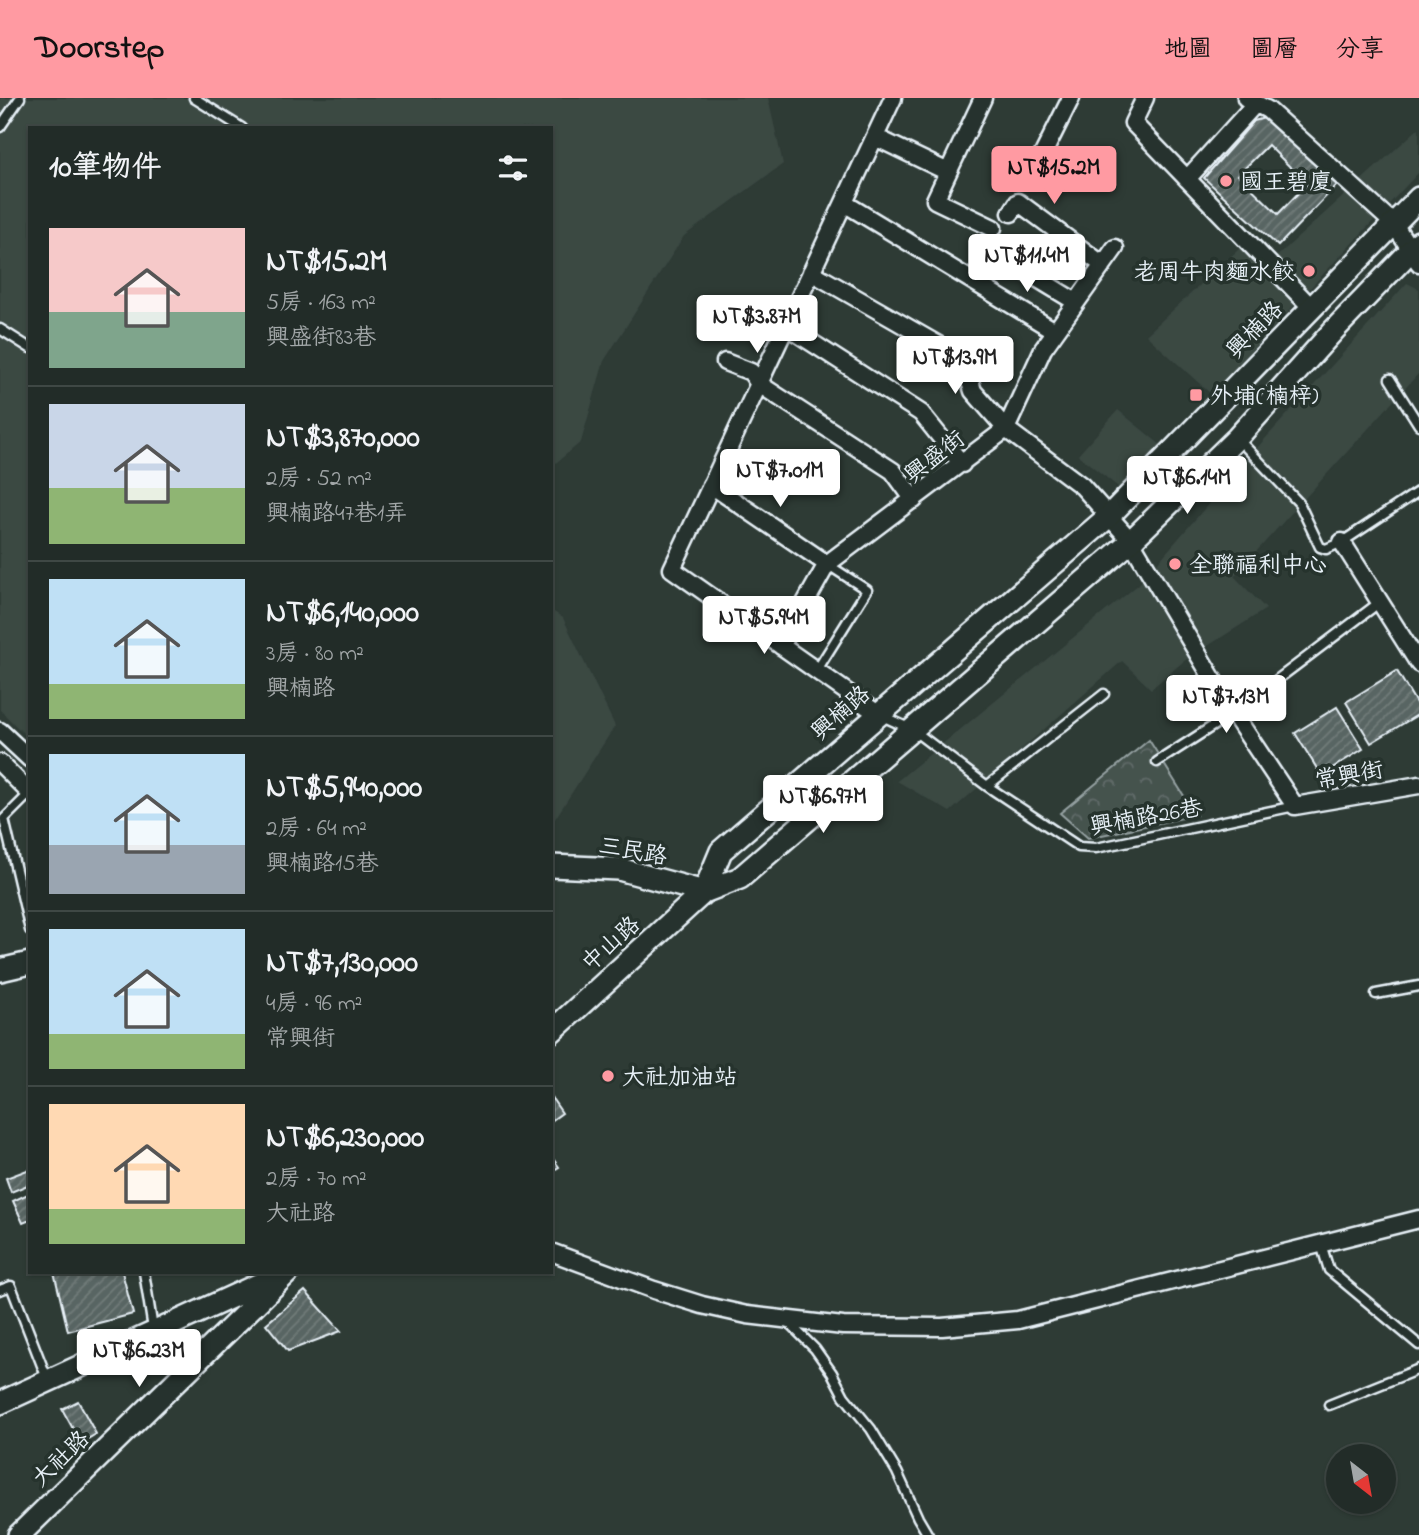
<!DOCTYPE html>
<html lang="zh-TW">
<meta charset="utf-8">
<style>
:root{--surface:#222c28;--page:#2a3430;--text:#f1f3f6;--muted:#a2a7a8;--line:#3f4845;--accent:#ff9aa2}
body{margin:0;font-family:"Indie Flower","LXGW WenKai TC",sans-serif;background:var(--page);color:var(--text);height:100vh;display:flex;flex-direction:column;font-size:26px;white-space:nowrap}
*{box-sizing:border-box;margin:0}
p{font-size:23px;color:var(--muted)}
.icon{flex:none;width:38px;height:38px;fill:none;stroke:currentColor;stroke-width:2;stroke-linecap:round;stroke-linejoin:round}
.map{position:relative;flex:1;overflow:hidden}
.sheet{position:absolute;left:28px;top:28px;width:525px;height:1148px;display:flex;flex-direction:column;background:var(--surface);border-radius:0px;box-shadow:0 2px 5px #0004,0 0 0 2px var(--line)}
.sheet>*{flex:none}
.needle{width:46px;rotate:149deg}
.controls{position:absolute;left:1326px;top:1346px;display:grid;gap:14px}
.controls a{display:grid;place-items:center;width:70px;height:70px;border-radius:50%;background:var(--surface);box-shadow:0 2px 5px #0004,0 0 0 2px var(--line);font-size:35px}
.price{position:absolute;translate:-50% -60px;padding:0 16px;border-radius:7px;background:#fff;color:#222;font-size:23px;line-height:46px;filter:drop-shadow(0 2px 4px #0008)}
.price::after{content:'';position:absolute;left:50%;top:42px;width:21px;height:16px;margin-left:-10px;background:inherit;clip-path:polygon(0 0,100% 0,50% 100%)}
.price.selected{background:var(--accent);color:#111}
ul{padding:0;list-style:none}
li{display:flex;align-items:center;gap:21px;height:175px;padding:0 21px}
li+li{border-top:2px solid var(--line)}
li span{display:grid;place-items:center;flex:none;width:196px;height:140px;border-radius:0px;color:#555}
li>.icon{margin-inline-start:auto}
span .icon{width:84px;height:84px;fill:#fffc;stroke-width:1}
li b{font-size:30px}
h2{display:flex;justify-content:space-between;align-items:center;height:84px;padding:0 21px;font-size:30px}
header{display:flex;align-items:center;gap:42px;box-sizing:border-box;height:98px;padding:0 35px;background:var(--accent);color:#111}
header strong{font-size:33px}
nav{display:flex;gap:38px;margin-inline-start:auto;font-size:24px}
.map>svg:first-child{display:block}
.built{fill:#3b4843}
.forest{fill:url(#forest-crowns);stroke:#96a2a3;stroke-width:2}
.building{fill:url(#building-hatch);stroke:#e8f1f8;stroke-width:2;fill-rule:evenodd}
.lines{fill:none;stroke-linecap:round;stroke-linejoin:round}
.lane-casing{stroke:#e8f1f8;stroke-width:13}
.street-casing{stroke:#e8f1f8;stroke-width:21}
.secondary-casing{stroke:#e8f1f8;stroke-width:26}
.lane{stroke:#26332d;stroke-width:8}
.street{stroke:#26332d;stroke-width:16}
.secondary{stroke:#26332d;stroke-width:21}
.poi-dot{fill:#ff9aa2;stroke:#26332d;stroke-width:2.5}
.labels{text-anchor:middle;stroke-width:7;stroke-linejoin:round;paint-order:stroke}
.poi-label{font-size:23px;fill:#e8f1f8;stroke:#26332d;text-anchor:start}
.street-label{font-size:23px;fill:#e8f1f8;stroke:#26332d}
</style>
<header>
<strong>Doorstep</strong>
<nav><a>地圖</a><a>圖層</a><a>分享</a></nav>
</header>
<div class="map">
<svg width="1419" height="1437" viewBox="0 0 1419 1437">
<defs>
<pattern id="forest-crowns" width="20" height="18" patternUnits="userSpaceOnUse" patternTransform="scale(1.75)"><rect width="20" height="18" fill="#45524e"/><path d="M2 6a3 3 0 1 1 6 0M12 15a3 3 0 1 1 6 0" fill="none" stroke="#606b68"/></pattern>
<pattern id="building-hatch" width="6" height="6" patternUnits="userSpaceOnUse" patternTransform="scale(1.75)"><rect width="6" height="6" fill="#596563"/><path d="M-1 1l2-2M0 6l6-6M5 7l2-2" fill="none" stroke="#717c7a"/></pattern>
</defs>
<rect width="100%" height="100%" fill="#2e3b35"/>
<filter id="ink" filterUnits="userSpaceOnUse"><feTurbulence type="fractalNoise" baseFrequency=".0143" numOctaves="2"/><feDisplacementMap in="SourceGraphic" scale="14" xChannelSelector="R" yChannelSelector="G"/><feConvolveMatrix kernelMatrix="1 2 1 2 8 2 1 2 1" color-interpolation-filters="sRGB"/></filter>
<g filter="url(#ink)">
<!-- built -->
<path class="built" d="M0,0H768L783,66L684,138L604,263L581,344L551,369V30H30V642L0,612Z
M1419,30V74L1211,296L1146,237L1251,140L1274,161Z
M1407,185L1419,191V275L1234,478L1266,511L1184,563L1151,591L1122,563L950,714L897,683L1139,486L1264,342Z
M1118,312L1162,348L1122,392L1078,357Z
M551,512L563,520L615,628L551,727Z"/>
<!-- forest -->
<path class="forest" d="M1149,642L1196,717L1088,740L1060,715Z"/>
<!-- building -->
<path class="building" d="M1268,19L1337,87L1278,148L1204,80L1254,23ZM1268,47L1307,86L1278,116L1238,77Z
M1397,573L1419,610V616L1371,645L1346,604Z
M1337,609L1363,651L1321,677L1295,635Z
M551,999L562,1015L551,1023Z
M551,1058L559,1069L551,1074Z
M30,1071V1086L11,1094L6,1080Z
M30,1095V1122L23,1125L13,1103Z
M54,1174H122L133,1216L68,1233Z
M305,1193L341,1233L288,1253L266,1226Z
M78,1303L96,1336L81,1345L62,1311Z"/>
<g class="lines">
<defs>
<path id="lane" d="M194,0L242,30
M0,29L20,0
M0,231L30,250
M1390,281L1419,327
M1238,341L1299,405L1320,449L1326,451L1342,444L1419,393
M817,572L867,492L827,466
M880,617L913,632L987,688L1079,749L1096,750L1295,708
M1157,664L1233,615L1380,504
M987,688L1104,596
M30,695L4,721L30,832
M1376,896L1419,888
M1321,1146L1329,1172L1419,1247
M144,1174L153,1231
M0,1192L11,1188L48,1283
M787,1223L815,1251L832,1275L844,1298L871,1331L897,1374L918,1420L928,1437
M1329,1307L1419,1271"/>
<path id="street" d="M983,0L935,102L993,130
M1145,0L1133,25L1311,209
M1246,0L1268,12L1394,126L1419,165
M875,39L948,74
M1038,66L1071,0
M1187,81L1256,5
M844,105L1055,233
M1011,115L1018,104L1103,167
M997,156L1076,204
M811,174L963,261L973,293L1006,331L1082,388L1131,443L1233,615L1295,708L1419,687
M786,228L921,315L962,366
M725,264L751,274L759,286L893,373L914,402
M711,387L827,466
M1342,444L1419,566
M781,548L827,466L1006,331L1043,251L1115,150
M878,616L672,471L893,0
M0,633L30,661
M0,665L30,695
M551,1154L654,1192L702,1207L747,1217L843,1228L942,1229L1018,1222L1419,1121"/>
<path id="secondary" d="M551,768L619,771L704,794
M704,794L721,753L1108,419L1419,100
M0,872L30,865
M551,934L704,794L740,780L1131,443L1237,340L1334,232L1419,144
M0,1305L275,1179
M19,1437L288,1174"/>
</defs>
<!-- lane casing -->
<use href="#lane" class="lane-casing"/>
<!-- street casing -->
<use href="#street" class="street-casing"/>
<!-- secondary casing -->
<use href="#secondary" class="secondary-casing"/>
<!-- lane -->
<use href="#lane" class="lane"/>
<!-- street -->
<use href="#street" class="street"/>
<!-- secondary -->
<use href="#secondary" class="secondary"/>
</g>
</g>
<!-- markers -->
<g class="poi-dot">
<circle cx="1226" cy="83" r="7"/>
<circle cx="1309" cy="173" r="7"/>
<rect x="1189" y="290" width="14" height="14" rx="3.5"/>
<circle cx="1175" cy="466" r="7"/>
<circle cx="608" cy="978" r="7"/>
</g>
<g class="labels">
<!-- poi labels -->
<g class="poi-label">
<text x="1240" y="91">國王碧廈</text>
<text x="1295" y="181" text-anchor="end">老周牛肉麵水餃</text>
<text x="1210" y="305">外埔(楠梓)</text>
<text x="1189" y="474">全聯福利中心</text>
<text x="622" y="986">大社加油站</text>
</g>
<!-- street labels -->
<g class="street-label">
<text transform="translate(1254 231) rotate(-46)" y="8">興楠路</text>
<text transform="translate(934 358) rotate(-38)" y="8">興盛街</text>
<text transform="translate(840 614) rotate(-41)" y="8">興楠路</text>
<text transform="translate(1349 676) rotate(-10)" y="8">常興街</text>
<text transform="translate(1146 718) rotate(-10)" y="8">興楠路26巷</text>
<text transform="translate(633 752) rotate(10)" y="8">三民路</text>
<text transform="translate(610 845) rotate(-42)" y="8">中山路</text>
<text transform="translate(60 1360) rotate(-44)" y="8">大社路</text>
</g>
</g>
</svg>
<div class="controls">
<a><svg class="needle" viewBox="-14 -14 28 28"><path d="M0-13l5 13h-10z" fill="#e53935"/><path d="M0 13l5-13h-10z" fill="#a2a7a8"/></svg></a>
</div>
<b class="price selected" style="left:1054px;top:108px">NT$15.2M</b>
<b class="price" style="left:1027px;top:196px">NT$11.4M</b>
<b class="price" style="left:757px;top:257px">NT$3.87M</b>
<b class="price" style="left:955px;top:298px">NT$13.9M</b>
<b class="price" style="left:780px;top:411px">NT$7.01M</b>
<b class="price" style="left:1187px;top:418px">NT$6.14M</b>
<b class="price" style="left:764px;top:558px">NT$5.94M</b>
<b class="price" style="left:1226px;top:637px">NT$7.13M</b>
<b class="price" style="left:823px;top:737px">NT$6.97M</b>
<b class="price" style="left:139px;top:1291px">NT$6.23M</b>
<section class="sheet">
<h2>10筆物件<svg class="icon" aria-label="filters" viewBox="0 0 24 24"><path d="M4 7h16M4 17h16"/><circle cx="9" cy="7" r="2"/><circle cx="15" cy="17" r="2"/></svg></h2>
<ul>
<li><span style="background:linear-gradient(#f6c9c9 60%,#7fa58c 0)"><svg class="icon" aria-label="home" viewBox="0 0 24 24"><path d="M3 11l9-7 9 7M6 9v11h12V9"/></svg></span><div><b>NT$15.2M</b><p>5房 · 163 m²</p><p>興盛街83巷</p></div></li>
<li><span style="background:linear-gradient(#c9d6e8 60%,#8fb573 0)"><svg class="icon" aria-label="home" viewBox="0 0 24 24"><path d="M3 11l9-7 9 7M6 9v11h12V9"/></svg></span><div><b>NT$3,870,000</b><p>2房 · 52 m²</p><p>興楠路47巷1弄</p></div></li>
<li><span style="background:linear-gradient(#bfe0f5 75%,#8fb573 0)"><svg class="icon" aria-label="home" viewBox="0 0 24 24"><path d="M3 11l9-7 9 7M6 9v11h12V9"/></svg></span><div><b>NT$6,140,000</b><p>3房 · 80 m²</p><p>興楠路</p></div></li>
<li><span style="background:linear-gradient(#bfe0f5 65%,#9aa5b1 0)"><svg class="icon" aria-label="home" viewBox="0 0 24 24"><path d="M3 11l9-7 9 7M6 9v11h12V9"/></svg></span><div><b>NT$5,940,000</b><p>2房 · 64 m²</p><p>興楠路15巷</p></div></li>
<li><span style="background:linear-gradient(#bfe0f5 75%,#8fb573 0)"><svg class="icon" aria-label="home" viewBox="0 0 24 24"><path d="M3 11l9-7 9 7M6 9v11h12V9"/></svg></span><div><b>NT$7,130,000</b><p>4房 · 96 m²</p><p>常興街</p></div></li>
<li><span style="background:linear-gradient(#ffd9b3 75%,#8fb573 0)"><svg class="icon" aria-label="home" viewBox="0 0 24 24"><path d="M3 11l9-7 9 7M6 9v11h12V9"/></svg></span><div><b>NT$6,230,000</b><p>2房 · 70 m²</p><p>大社路</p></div></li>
</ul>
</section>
</div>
